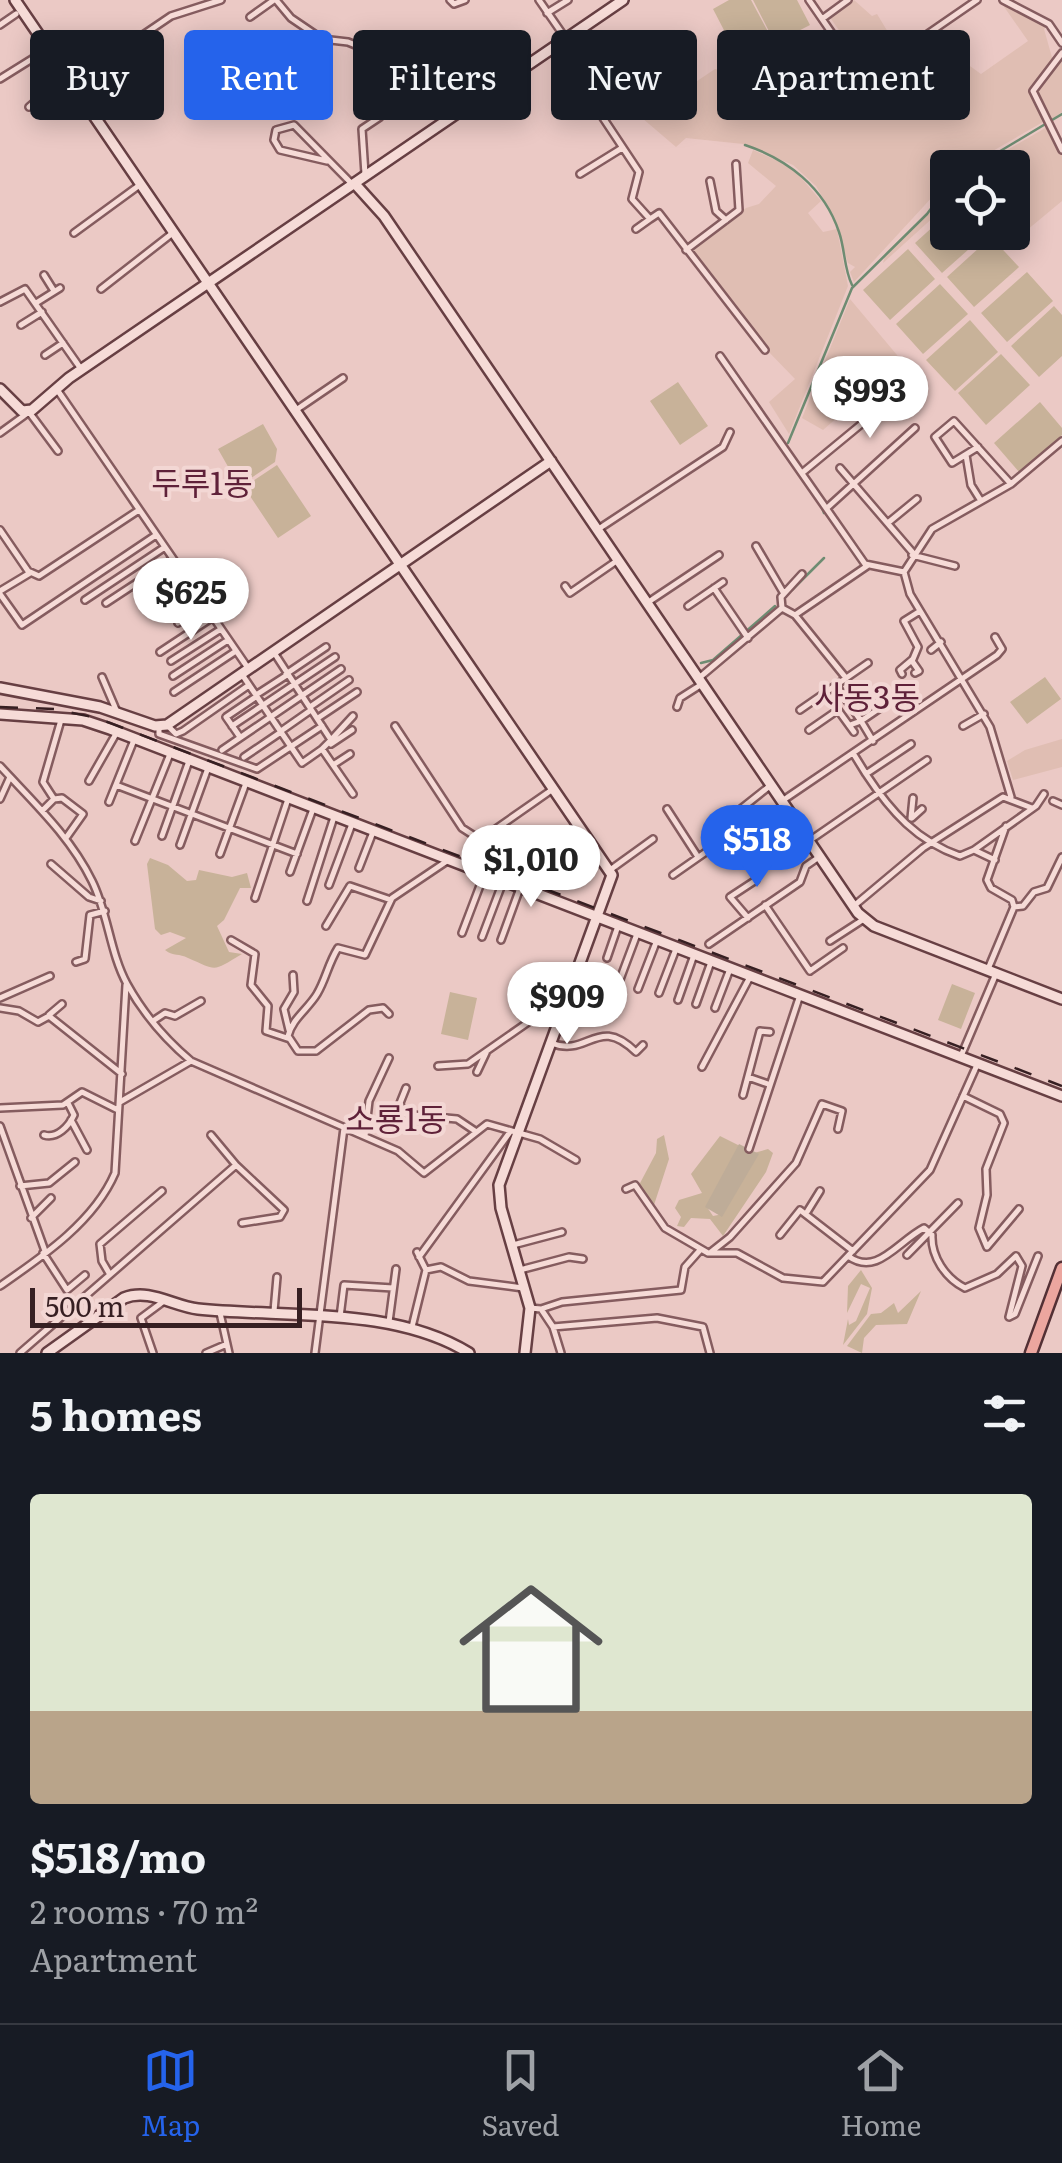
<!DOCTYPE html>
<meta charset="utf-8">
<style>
:root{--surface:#171b24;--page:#242831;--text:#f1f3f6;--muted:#9ea1a6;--line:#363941;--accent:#2563eb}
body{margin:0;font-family:Literata,"Noto Sans KR",serif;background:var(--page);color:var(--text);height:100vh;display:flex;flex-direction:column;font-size:38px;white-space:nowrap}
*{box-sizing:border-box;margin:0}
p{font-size:32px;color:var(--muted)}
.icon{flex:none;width:55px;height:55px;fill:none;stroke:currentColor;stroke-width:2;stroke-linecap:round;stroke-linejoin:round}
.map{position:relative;height:1353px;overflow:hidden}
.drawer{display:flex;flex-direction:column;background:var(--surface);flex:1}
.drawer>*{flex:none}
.top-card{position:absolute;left:30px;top:30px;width:1002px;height:90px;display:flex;gap:20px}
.buttons{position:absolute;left:930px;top:150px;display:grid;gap:20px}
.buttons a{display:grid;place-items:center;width:100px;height:100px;border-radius:10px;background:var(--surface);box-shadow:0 5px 25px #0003;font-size:50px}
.scale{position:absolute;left:30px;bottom:25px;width:272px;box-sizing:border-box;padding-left:10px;border:5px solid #361f22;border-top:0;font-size:28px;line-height:35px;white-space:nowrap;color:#361f22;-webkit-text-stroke:8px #f3d7d4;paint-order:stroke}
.price{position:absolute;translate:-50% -85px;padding:0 22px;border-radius:35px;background:#fff;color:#222;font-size:32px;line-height:65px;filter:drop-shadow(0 2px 5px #0008)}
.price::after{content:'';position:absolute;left:50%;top:60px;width:30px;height:22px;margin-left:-15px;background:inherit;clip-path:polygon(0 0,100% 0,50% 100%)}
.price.selected{background:var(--accent);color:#fff}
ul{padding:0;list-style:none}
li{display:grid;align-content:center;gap:20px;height:530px;padding:0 30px}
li+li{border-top:2px solid var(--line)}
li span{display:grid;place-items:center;height:310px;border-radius:10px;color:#555}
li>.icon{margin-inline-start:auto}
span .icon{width:180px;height:180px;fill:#fffc;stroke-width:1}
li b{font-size:42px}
h2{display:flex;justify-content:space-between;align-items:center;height:120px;padding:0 30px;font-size:42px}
.chip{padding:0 35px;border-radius:10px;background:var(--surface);box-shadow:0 5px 25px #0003;font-size:35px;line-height:90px}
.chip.selected{background:var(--accent);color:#fff}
.dock{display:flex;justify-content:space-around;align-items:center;height:140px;border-top:2px solid var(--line);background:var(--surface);font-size:28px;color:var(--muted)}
.dock a{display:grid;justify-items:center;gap:5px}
.dock .selected{color:var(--accent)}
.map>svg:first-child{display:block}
.farmland{fill:#e0beb3}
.green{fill:#c8b299}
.cemetery{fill:#beac98}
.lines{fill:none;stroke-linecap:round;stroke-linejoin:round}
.stream{stroke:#6e8c72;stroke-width:2.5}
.street-casing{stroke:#855c5f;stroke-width:10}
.secondary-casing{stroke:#673f43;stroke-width:14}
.primary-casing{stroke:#533035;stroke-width:15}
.street{stroke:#f6dbd7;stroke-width:5}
.secondary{stroke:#f6dbd7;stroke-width:9}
.primary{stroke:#eca69f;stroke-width:10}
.rail{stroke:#361f22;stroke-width:2.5;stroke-dasharray:18 18;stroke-linecap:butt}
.labels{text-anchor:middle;stroke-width:8;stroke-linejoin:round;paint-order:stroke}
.quarter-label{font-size:32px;fill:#5f2139;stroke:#f3d7d4}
</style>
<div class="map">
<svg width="1062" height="1353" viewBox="0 0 1062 1353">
<rect width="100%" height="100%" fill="#ebc9c5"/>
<!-- farmland -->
<path class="farmland" d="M854,0L872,16L877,14L900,52L879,65L862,68L852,60L843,47L848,43L829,16Z
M1000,1L1048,26L1044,29L1053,61L1030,91L1043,122L965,167L948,168L947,181L854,282L850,272L855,267L848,263L834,217L816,186L793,165L743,144L686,138L676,147L642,118L715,69L729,72L777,53L780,46L801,35L812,37L838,84L854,79V88L882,81L879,68L942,28L963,61L981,74L1028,41Z
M1062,60V112L1049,122L1036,90Z
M1047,127L1062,155V201L1009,245L998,233L1012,232V168H976Z
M753,150L792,167L821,201L808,213L823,232L837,229L848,286L789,434L769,402L795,379L765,348L692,252L746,208L759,204L776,186L748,163Z
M947,188V205L883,263L886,252L930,212Z
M850,299L902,361L823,430L802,418Z
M1062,739V767L1013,780L1007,761L1025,750Z"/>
<!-- green -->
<path class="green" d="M729,0H751L774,43L740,61L713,9Z
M753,0H797L810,25L775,43Z
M947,214L948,232L987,233L942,273L915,243Z
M991,237L1019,267L974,307L947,277Z
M908,249L935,279L890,320L863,290Z
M1027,272L1053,301L1007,342L981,313Z
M940,284L968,314L923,354L896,324Z
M1054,306L1062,315V356L1039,377L1011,346Z
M970,320L998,352L955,391L926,360Z
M1001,354L1030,385L986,425L958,393Z
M678,382L708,426L680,445L650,401Z
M1040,402L1062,428V435L1020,473L994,443Z
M263,424L277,449L275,462L239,486L218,449Z
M277,465L311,516L278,538L244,487Z
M1045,677L1061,699L1027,724L1010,702Z
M150,858L168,865L187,881L196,880L199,870L232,877L247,873L251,888H240L224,920L217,926L229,952L242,954C212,972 218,971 188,958C179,953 174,957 165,950L186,938L170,932L161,935L155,929L147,864Z
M952,984L975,993L961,1029L938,1020Z
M450,992L477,998L468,1040L441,1034Z
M664,1135L669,1159L654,1205L639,1185L656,1153L657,1139Z
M720,1136L742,1147L707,1207L713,1216L723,1214L754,1153L768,1149L773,1153L766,1172L723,1236L710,1219L691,1218L684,1227L677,1226L681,1217L675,1208L679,1200L702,1193L691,1174Z
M861,1270L872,1288L867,1314L843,1345L848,1319L849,1325L856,1321L870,1288L861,1284L847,1313L848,1286Z
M921,1291L907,1324L876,1325L864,1338L862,1353L847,1346L871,1314L881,1313L894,1303L898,1313Z"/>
<!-- cemetery -->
<path class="cemetery" d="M739,1144L759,1154L722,1217L705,1207Z"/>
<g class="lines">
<!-- stream -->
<path class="stream" d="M745,145C787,159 824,187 839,232C845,249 844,269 852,285
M972,168L1062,114
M788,443L852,288L927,214L948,186
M783,451L808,486
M821,505L824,513
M792,590L824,558
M701,663L713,660L775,606"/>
<defs>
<path id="street" d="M276,0L291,18L322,39L348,42L402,64L430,63L459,50L487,91
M450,0L454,4L465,0
M539,0L566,39
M809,0L851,61L862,70L887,62L977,0
M1003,0L1049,24L1062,43
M547,13L568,0
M250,17L274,0
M822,19L848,0
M0,25L16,14
M556,47L639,172L632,199L650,219L659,213L765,350
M1062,53L1033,91L1062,150
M476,75L509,55
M0,79L48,49
M297,81L318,36
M72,83L171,16L221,0
M106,87L120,77L108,58
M29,107L66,75
M56,112L80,95
M327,161L280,150L274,140L276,130L294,125L351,183
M365,174L362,129L380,117
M580,174L622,148
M710,181L716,211L726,220
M636,229L650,219
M74,233L141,184
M686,250L739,210L736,164
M44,275L54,291
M101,289L174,232
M0,302L25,289L81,369
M36,303L60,288
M21,325L42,312
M45,355L63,343
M720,356L865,564L904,572
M58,391L248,668
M296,410L343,378
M0,433L29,412L58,451
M978,447L952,463L935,437L954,421L1011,484
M966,455L971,485L981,501
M840,468L913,553
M802,473L916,379
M827,508L915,428
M889,522L917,499
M0,530L28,571L39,576L139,510
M597,530L723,447L730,432
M756,546L783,592
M912,555L955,566
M802,574L781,597L782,608L795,615L867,566
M565,586L570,593L618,560
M714,588L748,638
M0,591L30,573
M0,594L22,625L156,535
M154,598L151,593L181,571
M85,600L165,547
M106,603L173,559
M647,603L719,555
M688,606L723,582
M176,607L196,593
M795,615L846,678
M178,623L204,605
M931,650L941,642
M273,651L331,740L322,749
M160,652L213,617
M171,661L221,629
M912,661L919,671L915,673
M241,673L302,763L322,749L353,794
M286,674L326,647
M902,674L900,670L913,659L918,647L904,621L920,611
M173,676L228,640
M102,677L117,712
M699,678L782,608
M836,685L861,721L850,725
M174,692L236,651
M256,695L287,675
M310,707L349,680
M677,707L680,698L702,684
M800,710L868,663
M318,718L357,692
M167,725L176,734L183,731L249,685
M159,726V734L257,769L322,726
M232,726L335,657
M395,726L462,828L476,837L487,835L553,789
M963,726L984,714
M809,730L838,710L854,732
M281,731L311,710
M240,737L226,717L257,696
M331,740L353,716
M873,741L861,721L883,706L875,694
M331,744L352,730
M911,744L866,774C891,812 917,841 960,856L974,850L995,860
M222,750L341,669
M853,753L866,774
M244,757L281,732
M333,765L350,754
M0,766C33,802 70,836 92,881C108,913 110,953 127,984C143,1013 166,1040 191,1061L398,1151L424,1173L487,1124L540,1139L576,1160
M89,781L117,732
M116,785L297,854
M1011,797L990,727L910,594L904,572L932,529L1011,484L1062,441
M0,799L10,777
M54,799L62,798L83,814L66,838
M782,801L997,655L1002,649L995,637
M1053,801L1062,805
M109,802L134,740
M667,809L698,857
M42,811L54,799L43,782L61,720
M911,818L913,798
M912,818L922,809
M1006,826L987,880L991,888L1012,900L1014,907
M162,836L189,761
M135,841L170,754
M809,841L927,760
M180,845L208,768
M974,850L1036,806L1044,794
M220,854L246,783
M51,864L89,897L101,901
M359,868L373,832
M610,870L653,839
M290,872L313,809
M673,875L726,838L732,816L771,785
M329,885L352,824
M255,898L288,799
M307,901L334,817
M765,905L810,971L843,948
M855,905L923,848L1003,797L1032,808
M748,918L730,897L756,880
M326,926L350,886L391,900
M462,933L484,875
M482,937L504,879
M231,940L255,954L251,985L268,1006L266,1031L290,1039
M501,940L520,888
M830,941L864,919
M709,944L800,882L806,866L819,857
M607,958L618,926
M76,962L85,959L90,915L105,911
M988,969L1014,907L1023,906L1034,892L1047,888L1062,857
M638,989L657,940
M659,993L676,949
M0,998L50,976
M678,1000L694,955
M696,1004L711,962
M610,1006L637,934
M0,1008L19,1011L38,1022L49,1016L122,1074
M715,1008L730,969
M389,1014L383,1008L369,1010L316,1051H298L288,1036C292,1019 308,1009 317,994C326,979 328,964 338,948L365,955L392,898L447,861
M49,1015L62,1004
M539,1016L547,984L573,977
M153,1021L165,1013L175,1016L201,1001
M289,1030L284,1009L294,992L293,975
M551,1043C589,1058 597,1014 636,1052L643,1045
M961,1056L995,976
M438,1066L468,1064L537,1016L556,1020
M702,1067L750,977
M477,1072L486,1053
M748,1077L768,1084
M406,1088L400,1103L402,1114L457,1119L475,1131
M743,1095L760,1031L770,1032
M963,1096L1000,1114L1004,1123L986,1169L987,1195L979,1228L987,1247L1019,1209
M120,1102L191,1061
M0,1108L63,1105L82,1092L118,1110
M71,1120L87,1150
M0,1126L45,1251
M44,1135C57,1139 69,1126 74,1115L68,1103
M211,1135L236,1165
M365,1136L369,1101L389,1058
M749,1149L800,995
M20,1186L49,1183L75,1162
M626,1189L635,1185L665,1228L708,1253H737L783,1278L823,1282L930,1170L977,1065
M807,1212L820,1191
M31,1218L51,1198
M780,1235L800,1210L853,1251
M513,1245L562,1232
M711,1252L730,1237L796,1163L822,1104L842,1111L838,1129
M43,1253L67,1290L85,1275
M907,1255L958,1203
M848,1256C877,1277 897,1242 924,1228L932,1235C931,1256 945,1278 965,1288L997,1274L1016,1256L1022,1266L1009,1317L1015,1314L1038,1256
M419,1257L510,1132
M426,1270L441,1267L469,1281L523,1288
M520,1270L569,1257L583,1259
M109,1273L102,1261L100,1244L162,1191
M0,1286C42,1257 94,1222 115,1173L126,985
M530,1308L541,1309L553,1327L561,1353
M541,1309L562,1302L681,1290L685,1267L701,1249
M274,1311L277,1277
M220,1313L229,1353
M340,1317L344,1285L393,1288
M389,1322L396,1269
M412,1327L426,1270L417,1252
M553,1327L657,1318L703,1327L710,1353
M20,1353L236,1165L284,1210L280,1217L242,1223
M153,1353L141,1318L164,1301
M206,1353L227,1344
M315,1353L344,1128"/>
<path id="secondary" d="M15,0L612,875L499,1185L501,1208L530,1308L525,1353
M356,185L384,216L858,913L874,926L1062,999
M0,389L22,411L32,410L69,378L623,0
M0,688L100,707L155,726L167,725L551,461
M0,714L83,720L110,729L1062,1096
M47,1353L124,1298C149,1288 173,1306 198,1309C285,1318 393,1306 469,1353"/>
<path id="primary" d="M1031,1353L1062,1268"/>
</defs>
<!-- street casing -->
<use href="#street" class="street-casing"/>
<!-- secondary casing -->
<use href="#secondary" class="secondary-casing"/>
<!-- primary casing -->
<use href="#primary" class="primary-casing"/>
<!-- street -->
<use href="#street" class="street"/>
<!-- secondary -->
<use href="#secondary" class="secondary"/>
<!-- primary -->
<use href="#primary" class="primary"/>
<!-- rail -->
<path class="rail" d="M0,707L54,709L97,718L1062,1086"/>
</g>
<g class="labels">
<!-- quarter labels -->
<g class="quarter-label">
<text x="202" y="495">두루1동</text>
<text x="867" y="709">사동3동</text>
<text x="396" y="1131">소룡1동</text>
</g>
</g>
</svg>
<div class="buttons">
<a><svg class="icon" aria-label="locate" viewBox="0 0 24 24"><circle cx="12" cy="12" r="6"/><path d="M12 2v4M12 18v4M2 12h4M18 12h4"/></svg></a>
</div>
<div class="scale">500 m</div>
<b class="price" style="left:870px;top:441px">$993</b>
<b class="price" style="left:191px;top:643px">$625</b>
<b class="price selected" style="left:757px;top:890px">$518</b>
<b class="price" style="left:531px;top:910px">$1,010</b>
<b class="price" style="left:567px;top:1047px">$909</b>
<div class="top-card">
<a class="chip">Buy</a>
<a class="chip selected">Rent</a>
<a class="chip">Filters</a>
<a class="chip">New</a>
<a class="chip">Apartment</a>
</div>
</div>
<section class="drawer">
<h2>5 homes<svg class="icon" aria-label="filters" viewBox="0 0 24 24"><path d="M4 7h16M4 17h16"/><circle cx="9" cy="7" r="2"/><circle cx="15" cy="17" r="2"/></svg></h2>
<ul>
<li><span style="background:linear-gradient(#dfe7d0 70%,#b9a48a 0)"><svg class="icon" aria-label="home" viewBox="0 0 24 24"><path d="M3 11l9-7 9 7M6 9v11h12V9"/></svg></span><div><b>$518/mo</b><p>2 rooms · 70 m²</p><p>Apartment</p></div></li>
</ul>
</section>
<nav class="dock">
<a class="selected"><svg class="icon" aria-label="map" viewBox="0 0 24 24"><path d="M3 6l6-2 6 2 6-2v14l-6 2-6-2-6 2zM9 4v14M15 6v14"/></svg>Map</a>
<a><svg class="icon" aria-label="saved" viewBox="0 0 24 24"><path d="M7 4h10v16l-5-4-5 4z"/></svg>Saved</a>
<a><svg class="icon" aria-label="home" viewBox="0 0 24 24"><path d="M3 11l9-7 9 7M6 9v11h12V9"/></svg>Home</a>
</nav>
